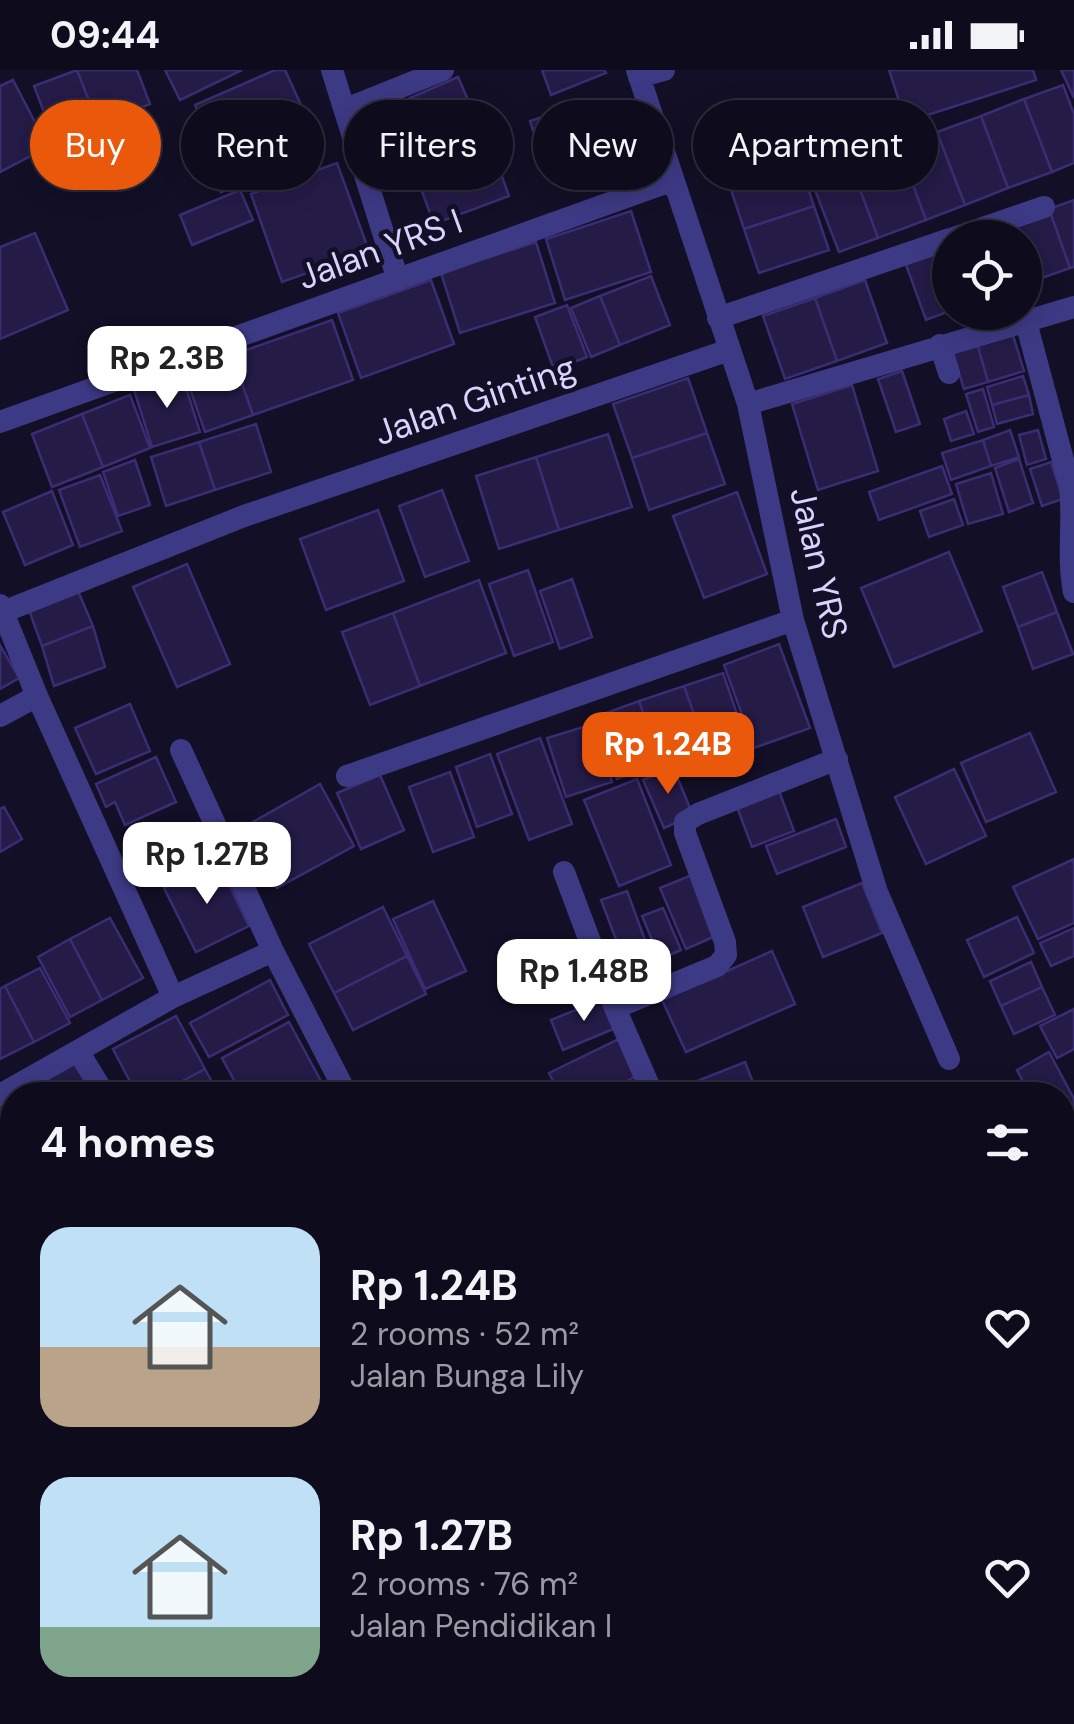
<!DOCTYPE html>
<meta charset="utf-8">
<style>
:root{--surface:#0e0b1c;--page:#171425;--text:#f1f3f6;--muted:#9b9ba3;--line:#2e2b3b;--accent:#ea580c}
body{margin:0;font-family:"DM Sans",sans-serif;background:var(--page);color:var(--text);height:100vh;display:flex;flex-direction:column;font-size:38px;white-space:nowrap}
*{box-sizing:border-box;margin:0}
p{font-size:32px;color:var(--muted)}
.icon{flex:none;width:55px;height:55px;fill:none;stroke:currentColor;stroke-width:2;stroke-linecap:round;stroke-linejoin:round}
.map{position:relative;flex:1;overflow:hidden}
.details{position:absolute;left:0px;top:1012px;width:1075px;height:642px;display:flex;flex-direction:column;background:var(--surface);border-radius:40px 40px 0 0;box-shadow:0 5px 25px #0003,0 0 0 2px var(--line)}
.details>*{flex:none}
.banner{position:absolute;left:30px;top:30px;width:1015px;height:90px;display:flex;gap:20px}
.tools{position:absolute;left:932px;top:150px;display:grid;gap:20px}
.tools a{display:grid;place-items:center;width:110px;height:110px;border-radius:50%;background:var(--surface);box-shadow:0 5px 25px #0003,0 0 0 2px var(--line);font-size:50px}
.price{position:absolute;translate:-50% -85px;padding:0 22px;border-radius:20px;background:#fff;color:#222;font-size:32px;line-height:65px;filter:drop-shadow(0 2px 5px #0008)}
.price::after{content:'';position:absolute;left:50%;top:60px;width:30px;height:22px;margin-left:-15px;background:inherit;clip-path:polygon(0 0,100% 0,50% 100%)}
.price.on{background:var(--accent);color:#fff}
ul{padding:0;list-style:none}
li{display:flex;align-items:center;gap:30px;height:250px;padding:0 40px}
li span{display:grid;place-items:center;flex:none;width:280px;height:200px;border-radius:30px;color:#555}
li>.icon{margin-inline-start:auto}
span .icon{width:120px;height:120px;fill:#fffc;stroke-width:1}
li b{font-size:42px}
h2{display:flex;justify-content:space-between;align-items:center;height:120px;padding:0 40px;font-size:42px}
.pill{padding:0 35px;border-radius:45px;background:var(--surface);box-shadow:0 5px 25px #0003,0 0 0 2px var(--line);font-size:35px;line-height:90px}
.pill.on{background:var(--accent);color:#fff}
.status{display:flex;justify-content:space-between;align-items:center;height:70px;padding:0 50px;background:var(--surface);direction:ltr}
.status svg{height:28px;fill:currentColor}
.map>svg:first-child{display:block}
.building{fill:#241b47;stroke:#3b2d73;stroke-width:2.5}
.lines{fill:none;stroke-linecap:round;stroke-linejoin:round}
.minor{stroke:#3d3a85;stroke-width:22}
.labels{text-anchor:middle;stroke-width:9;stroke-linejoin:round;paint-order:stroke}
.street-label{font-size:35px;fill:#d9d4ff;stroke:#130f26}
</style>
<div class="status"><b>09:44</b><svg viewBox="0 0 49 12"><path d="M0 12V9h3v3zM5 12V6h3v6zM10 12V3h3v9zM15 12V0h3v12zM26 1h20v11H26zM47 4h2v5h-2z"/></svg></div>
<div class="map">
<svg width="1074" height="1654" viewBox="0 0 1074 1654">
<rect width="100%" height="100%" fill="#130f26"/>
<!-- building -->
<path class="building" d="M77,0H137L150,34L98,54Z
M77,0L98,54L55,71L34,16Z
M165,0H242L180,30Z
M275,0H285L302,37L214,76L195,35Z
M542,0H604L606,3L551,25Z
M889,0H1033L1036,10L906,52Z
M1061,0H1074V28Z
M458,7L479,55L415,84L394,35Z
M13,10L48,77L0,102V16Z
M1063,15L1074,44V93L1052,102L1024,29Z
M1024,29L1052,102L1008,118L981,46Z
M586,33L602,83L546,101L530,51Z
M981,46L1008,118L965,135L937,62Z
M299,48L314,84L221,122L206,86Z
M937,62L965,135L926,150L899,77Z
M487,65L509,126L434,154L411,92Z
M899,77L926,150L878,168L851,95Z
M799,91L814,136L744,159L729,114Z
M337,93L369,181L282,212L251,124Z
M851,95L878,168L839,182L811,110Z
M240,120L253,150L192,175L180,145Z
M1074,130V197L1070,198L1049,139Z
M814,136L829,180L759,203L744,159Z
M1049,139L1070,198L1025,214V168H1002L999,157Z
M631,141L651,202L565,230L546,169Z
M35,163L68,240L0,269V177Z
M536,172L555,233L460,263L441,203Z
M950,175V241L926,250L905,192Z
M651,206L670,255L620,275L600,226Z
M431,210L454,274L361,308L338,243Z
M865,210L887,273L837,291L815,228Z
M600,226L620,275L591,287L571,238Z
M815,228L837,291L785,309L763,246Z
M567,235L587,287L554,300L535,247Z
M332,250L353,310L253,345L232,285Z
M1012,262L1024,301L988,312L977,273Z
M977,273L988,312L964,319L952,280Z
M232,285L253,345L205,362L184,302Z
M902,301L920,354L896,362L878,309Z
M182,305L200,362L152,377L134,320Z
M1023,306L1029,325L992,335L987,317Z
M688,308L707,363L632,388L613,334Z
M852,315L878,401L818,420L792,334Z
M983,319L994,357L978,362L966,324Z
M130,325L150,378L103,397L82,344Z
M1029,325L1033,344L997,354L992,335Z
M966,341L974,364L951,371L944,349Z
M82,344L103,397L52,417L32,364Z
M256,354L271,402L215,420L199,372Z
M1010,360L1019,387L991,396L983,370Z
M1038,360L1046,389L1027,395L1019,365Z
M707,363L725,414L649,440L632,388Z
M608,364L632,437L559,460L536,387Z
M983,370L991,396L951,410L942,383Z
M199,372L215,420L166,436L151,387Z
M536,387L559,460L499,479L476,406Z
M1019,389L1033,433L1009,442L995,398Z
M135,390L150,435L118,446L103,402Z
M1051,392L1063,429L1042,436L1030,399Z
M942,396L952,424L879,450L869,422Z
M991,403L1003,444L968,454L956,414Z
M100,405L122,461L80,477L59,420Z
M442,420L469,491L425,507L399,436Z
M52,421L73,475L25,495L3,442Z
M737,422L767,504L704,528L673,446Z
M954,429L963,455L929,467L920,441Z
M378,440L404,511L326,540L300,469Z
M949,482L982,561L894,597L861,518Z
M187,494L230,594L177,617L133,517Z
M528,500L553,572L514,586L489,514Z
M1042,502L1057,542L1018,557L1003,517Z
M572,509L592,567L560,579L540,521Z
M479,510L506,583L420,616L393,543Z
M78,521L93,556L42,576L29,540Z
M1057,542L1073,584L1033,599L1018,557Z
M393,543L420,616L370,635L342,562Z
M93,556L105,597L54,616L42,576Z
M779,574L810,658L754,678L724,595Z
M0,575L19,608L0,619Z
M723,603L744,664L706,678L684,616Z
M684,616L706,678L661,693L639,631Z
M639,631L661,693L617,709L595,647Z
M130,634L150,681L96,704L75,658Z
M593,654L612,712L566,727L547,668Z
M1030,663L1056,722L986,752L961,693Z
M540,668L572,754L529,770L497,684Z
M490,684L512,744L477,757L456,697Z
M156,687L176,732L125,755L115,732L106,737L96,714Z
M673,697L693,745L664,758L643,710Z
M954,699L986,766L926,794L895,727Z
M450,702L474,767L433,782L409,717Z
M380,705L404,760L361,779L337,723Z
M637,709L671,795L619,816L584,730Z
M320,714L354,776L277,818L244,757Z
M779,721L794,761L752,777L737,737Z
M4,737L22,769L0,782V739Z
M836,749L846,777L777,804L766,776Z
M1074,789V853L1038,869L1013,817Z
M218,792L249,856L196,882L164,818Z
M694,804L720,864L686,879L660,818Z
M862,813L882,863L823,887L803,837Z
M627,821L653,892L628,901L601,830Z
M433,831L466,901L425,919L393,849Z
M383,837L407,886L334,923L309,874Z
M663,838L681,880L660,889L642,846Z
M1017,847L1034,883L984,907L967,870Z
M110,848L143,908L102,930L70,869Z
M1074,858V886L1051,896L1040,873Z
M70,869L102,930L70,947L38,887Z
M772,881L795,934L686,982L662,930Z
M407,886L426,924L353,960L334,923Z
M1031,892L1042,917L1001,936L990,911Z
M40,898L70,953L34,972L5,916Z
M270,910L288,945L209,987L190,953Z
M5,916L34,972L0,989V919Z
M1042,917L1055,945L1014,964L1001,936Z
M605,928L618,957L563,980L551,950Z
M1074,939V979L1057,988L1040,956Z
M176,946L205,999L156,1025H137L113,979Z
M289,952L328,1024L278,1025L275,1019L264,1025H242L222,988Z
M621,968L639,1005L598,1025H560L549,1003Z
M1049,982L1074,1029V1062L1062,1068V1025H1030L1017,1000Z
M77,991L95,1025H39L34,1015Z
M745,992L758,1025H691L687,1015Z
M205,999L219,1025H156Z
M639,1013L645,1025H615Z
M6,1030L12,1042V1103L0,1110V1034Z
M12,1110V1144L0,1121V1117Z
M1062,1136L1074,1153V1181L1062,1189Z
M12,1426V1454L0,1443Z
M0,1446L12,1459V1493L0,1480Z
M0,1487L12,1497V1517L2,1529Z
M0,1533L12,1542V1565L3,1579Z
M1074,1557V1586L1062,1566Z
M12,1574V1620L0,1611V1592Z
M45,1642H74L67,1654H54L42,1648Z
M87,1642H121L116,1654H89L83,1651Z
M130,1642H193L190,1654H141L128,1651Z
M196,1642H224L216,1654H206L194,1646Z
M225,1642H231L254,1654H220Z
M271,1642H315L310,1654H267Z
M353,1642H396L408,1649L406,1654H368L352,1646Z
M425,1642H489L502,1654H437Z
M735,1642H764L748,1654H743Z
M779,1642H844L852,1654H763Z
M1032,1642H1042L1050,1654H1015Z"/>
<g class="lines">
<!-- minor -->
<path class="minor" d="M332,0L398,210
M637,0L748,334L793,550L877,822L949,989
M639,7L664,0
M346,39L443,0
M954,168L1044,137
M718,248L950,169
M1026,252L1070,416C1074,452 1067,487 1074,522
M940,275L949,303
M748,334L1074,237
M0,352L671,111
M0,535L37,626L173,927L273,881
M3,542L244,446L729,280
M0,646L37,626
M181,680L273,881L347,1025
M347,706L793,550
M564,802L615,938
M78,981L105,1025
M0,1025L173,927
M653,1025L615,938L717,896L726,885L725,872L685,763V752L698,744L837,689
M1062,1092L1074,1083
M0,1165L12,1188
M1062,1329L1074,1320
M1062,1413L1074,1431
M1062,1557L1074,1548
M342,1654L347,1642
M547,1654L558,1642
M927,1654L943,1642"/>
</g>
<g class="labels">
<!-- street labels -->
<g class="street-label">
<text transform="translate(380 179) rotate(-20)" y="12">Jalan YRS I</text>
<text transform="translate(475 330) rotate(-19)" y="12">Jalan Ginting</text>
<text transform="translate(819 493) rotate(77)" y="12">Jalan YRS</text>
</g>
</g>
</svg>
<div class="tools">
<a><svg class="icon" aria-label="locate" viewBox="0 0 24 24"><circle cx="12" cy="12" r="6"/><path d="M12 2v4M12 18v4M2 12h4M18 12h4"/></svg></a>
</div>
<b class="price" style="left:167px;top:341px">Rp 2.3B</b>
<b class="price on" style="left:668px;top:727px">Rp 1.24B</b>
<b class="price" style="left:207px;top:837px">Rp 1.27B</b>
<b class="price" style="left:584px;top:954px">Rp 1.48B</b>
<div class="banner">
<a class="pill on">Buy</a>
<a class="pill">Rent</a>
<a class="pill">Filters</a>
<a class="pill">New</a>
<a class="pill">Apartment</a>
</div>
<section class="details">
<h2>4 homes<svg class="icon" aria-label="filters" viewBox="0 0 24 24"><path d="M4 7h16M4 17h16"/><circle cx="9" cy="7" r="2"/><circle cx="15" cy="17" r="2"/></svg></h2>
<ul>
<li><span style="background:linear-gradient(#bfe0f5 60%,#b9a48a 0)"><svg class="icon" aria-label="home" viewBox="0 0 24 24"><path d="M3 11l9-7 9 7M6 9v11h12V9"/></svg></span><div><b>Rp 1.24B</b><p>2 rooms · 52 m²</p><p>Jalan Bunga Lily</p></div><svg class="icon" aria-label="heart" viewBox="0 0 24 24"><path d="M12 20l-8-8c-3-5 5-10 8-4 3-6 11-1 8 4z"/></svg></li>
<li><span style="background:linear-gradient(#bfe0f5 75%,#7fa58c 0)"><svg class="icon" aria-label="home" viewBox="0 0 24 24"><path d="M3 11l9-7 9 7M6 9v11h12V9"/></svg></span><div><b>Rp 1.27B</b><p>2 rooms · 76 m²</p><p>Jalan Pendidikan I</p></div><svg class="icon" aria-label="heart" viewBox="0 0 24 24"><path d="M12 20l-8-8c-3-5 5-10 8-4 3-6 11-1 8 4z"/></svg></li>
</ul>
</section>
</div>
